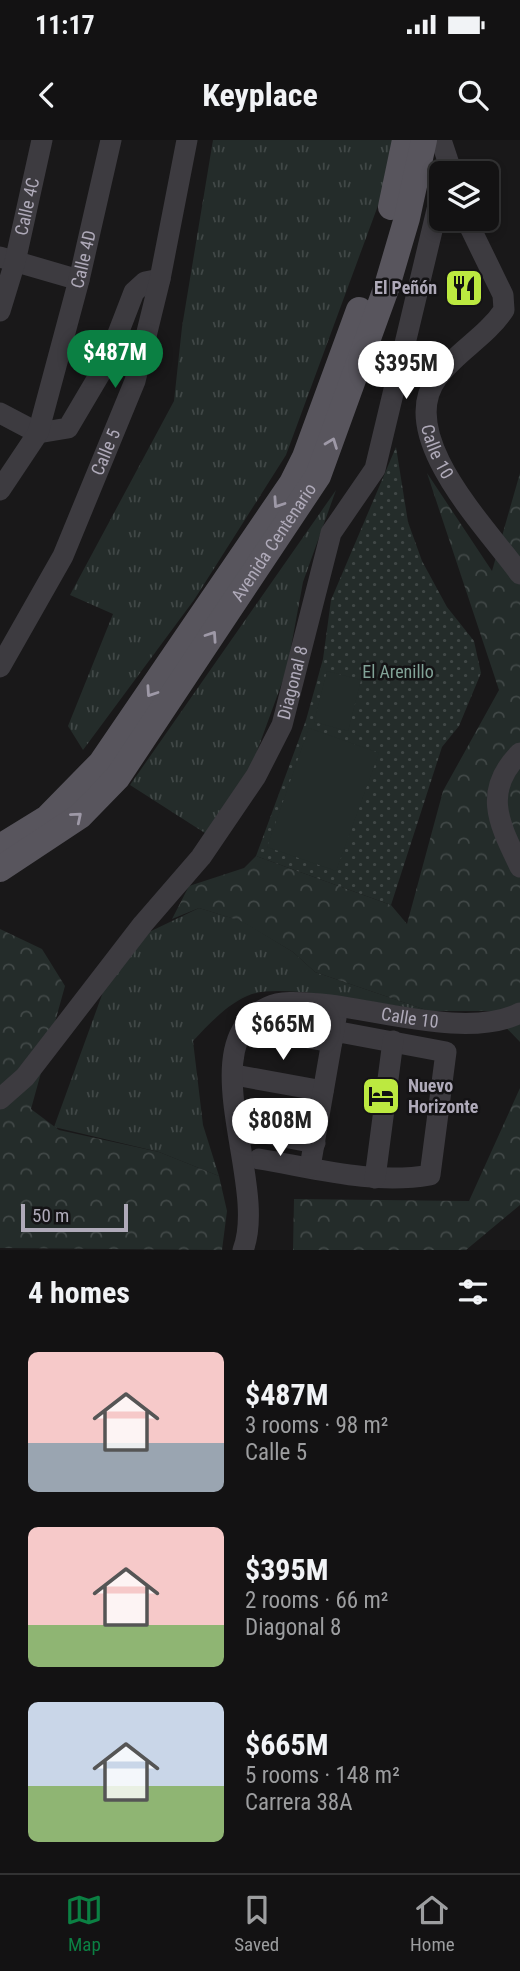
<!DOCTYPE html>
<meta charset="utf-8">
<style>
:root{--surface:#131213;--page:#202021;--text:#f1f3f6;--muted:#9d9ea0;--line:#323233;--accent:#0b8043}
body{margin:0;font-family:"Roboto Condensed",sans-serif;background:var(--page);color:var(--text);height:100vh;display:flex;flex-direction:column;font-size:26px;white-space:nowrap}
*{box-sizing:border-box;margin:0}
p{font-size:23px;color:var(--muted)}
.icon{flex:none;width:38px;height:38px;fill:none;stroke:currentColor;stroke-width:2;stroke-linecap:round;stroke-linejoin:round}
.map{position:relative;height:1110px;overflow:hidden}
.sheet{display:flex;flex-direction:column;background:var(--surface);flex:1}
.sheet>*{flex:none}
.fabs{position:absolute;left:429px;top:21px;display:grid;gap:14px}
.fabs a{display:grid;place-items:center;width:70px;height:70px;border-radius:10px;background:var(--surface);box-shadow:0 4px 10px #0003,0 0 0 2px var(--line);font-size:35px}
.scale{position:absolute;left:21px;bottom:18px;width:107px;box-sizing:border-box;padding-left:7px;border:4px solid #afaab9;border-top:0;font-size:19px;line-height:24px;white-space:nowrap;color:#afaab9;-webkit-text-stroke:5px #141315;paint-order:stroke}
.price{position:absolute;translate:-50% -60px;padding:0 16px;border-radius:24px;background:#fff;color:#222;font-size:23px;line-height:46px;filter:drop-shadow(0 2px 4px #0008)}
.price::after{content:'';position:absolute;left:50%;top:42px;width:21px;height:16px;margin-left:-10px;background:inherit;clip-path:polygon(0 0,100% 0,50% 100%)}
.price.current{background:var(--accent);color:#fff}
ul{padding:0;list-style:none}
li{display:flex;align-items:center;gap:21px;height:175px;padding:0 28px}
li span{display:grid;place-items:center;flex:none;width:196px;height:140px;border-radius:10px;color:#555}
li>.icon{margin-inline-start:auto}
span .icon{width:84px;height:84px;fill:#fffc;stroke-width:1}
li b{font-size:30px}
h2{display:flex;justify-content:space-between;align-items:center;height:84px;padding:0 28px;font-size:30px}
.status{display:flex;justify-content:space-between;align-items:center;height:49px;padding:0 35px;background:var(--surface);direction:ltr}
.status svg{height:19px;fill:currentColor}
header{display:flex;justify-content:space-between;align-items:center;height:91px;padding:0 28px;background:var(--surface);font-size:32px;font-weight:700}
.tab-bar{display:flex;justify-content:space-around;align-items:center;height:98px;border-top:2px solid var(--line);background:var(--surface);font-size:19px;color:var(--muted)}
.tab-bar a{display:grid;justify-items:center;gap:4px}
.tab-bar .current{color:var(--accent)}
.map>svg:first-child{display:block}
.grass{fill:url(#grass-tufts)}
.forest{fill:url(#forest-crowns)}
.park{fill:url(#park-dots)}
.garden{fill:#242c2a}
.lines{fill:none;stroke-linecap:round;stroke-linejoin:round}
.minor{stroke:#3d3b40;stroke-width:21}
.major{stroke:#58555d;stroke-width:26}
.oneway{stroke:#9e99a7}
.labels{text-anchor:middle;stroke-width:5;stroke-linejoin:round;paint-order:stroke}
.street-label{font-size:18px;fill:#afaab9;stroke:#141315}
.poi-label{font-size:18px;font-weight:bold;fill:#afaab9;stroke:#141315;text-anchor:end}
.park-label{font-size:18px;fill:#82a398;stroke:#141315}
</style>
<div class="status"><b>11:17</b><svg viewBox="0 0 49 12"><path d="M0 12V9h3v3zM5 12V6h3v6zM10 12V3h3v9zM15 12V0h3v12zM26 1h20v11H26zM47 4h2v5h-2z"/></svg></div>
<header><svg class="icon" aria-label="back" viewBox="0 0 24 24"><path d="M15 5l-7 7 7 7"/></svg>Keyplace<svg class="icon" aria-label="search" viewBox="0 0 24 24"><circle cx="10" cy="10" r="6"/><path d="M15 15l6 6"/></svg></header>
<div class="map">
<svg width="520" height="1110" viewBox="0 0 520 1110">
<defs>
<pattern id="grass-tufts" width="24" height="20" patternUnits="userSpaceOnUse" patternTransform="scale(1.75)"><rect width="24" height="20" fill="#242c2a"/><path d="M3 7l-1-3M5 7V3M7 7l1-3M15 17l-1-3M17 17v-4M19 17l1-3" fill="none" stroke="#414847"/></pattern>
<pattern id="forest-crowns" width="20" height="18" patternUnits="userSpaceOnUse" patternTransform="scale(1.75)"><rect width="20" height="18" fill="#242c2a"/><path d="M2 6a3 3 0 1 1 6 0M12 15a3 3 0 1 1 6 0" fill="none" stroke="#414847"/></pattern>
<pattern id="park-dots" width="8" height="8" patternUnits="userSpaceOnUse" patternTransform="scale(1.75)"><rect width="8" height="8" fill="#242c2a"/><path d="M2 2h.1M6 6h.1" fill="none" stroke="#414847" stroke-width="1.8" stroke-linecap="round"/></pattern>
</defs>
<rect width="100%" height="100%" fill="#191819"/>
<!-- grass -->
<path class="grass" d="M213,0H396L390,33L286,315L194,460L83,610L68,586L113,474L70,455L174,261L182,187Z
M336,350L303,442L287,529L252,625L208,695L130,645Z
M199,768L242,781L293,812L315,832L429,871C388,866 288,843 252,854C229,862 209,884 193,901L203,985L219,1036L159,1012L54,987L107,841L147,793Z"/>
<!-- forest -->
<path class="forest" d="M427,333L492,431L520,333V902L490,871H429L315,832L293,812L241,781L199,768L172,779L189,746L244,728L256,716L391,765L407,784L443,651L499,550Z
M0,789L42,809L65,846L31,969L59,990L159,1012L219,1036L227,1071L222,1110L0,1108Z
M520,948V1065L466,1110H293L294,1059L469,1061Z"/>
<!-- park -->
<path class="park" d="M396,307L408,382L422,421L447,467L474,501L481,533L459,586L442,607L391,765L256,716L306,580L323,519L331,460Z"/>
<!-- garden -->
<path class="garden" d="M327,531L361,540L348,591L314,582Z
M309,588L379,613L336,731L267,707Z"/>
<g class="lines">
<!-- minor -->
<g class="minor">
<path d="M441,0L452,33"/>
<path id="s1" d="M466,79L503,155L504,170C486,197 456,212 437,238C394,296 489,390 520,434"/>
<path d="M0,117L79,140"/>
<path id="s2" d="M0,171L15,122L42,0"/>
<path d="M0,273L38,293L68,288L107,222L134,152L145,142L160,139"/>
<path id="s3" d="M0,350L38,293L79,140L111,0"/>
<path id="s4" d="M0,527L63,416L135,241L160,139L187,0"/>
<path d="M520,613C481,652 500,685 520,727"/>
<path d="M257,889L332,902"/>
<path d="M235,935L323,951"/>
<path id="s5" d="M0,959L25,937L143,784L201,717L256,636L282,585L331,393L375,329L441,53"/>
<path d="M254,991L315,1003"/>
<path d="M259,1019C314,1028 373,1045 430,1035L446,912L334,891"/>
<path d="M310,1027L336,878"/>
<path d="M375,1038L393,901"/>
<path id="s6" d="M243,1110C269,1044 189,903 268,867C283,860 304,863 321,864C377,869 468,899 520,873"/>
</g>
<!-- major -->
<g class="major">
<path d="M391,67L405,0"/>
<path d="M0,707L47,678L101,623L292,343L305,317L359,170"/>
<path id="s7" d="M0,729L80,676L117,638L318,336L387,146L407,78L424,0"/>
</g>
</g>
<!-- one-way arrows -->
<defs><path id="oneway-chevron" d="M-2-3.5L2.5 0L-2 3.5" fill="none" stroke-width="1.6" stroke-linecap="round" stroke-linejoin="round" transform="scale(1.75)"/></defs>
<g class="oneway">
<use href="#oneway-chevron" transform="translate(332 303) rotate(-69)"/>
<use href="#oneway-chevron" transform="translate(278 363) rotate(124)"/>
<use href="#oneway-chevron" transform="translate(212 496) rotate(-56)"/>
<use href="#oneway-chevron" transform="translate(151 552) rotate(124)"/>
<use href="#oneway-chevron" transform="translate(77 677) rotate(-40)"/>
</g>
<!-- icons -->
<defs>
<symbol id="restaurant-square" viewBox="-11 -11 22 22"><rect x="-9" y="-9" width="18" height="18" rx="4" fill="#bce940" stroke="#141315"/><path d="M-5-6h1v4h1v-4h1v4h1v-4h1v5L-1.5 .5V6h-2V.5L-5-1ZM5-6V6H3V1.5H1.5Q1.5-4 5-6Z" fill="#111"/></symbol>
<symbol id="hotel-square" viewBox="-11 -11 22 22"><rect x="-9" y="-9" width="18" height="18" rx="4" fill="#bce940" stroke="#141315"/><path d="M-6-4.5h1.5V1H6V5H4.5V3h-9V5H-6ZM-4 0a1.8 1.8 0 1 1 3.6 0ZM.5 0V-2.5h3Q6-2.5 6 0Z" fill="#111"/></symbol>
</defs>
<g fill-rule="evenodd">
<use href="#restaurant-square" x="442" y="126" width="44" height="44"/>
<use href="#hotel-square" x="359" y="934" width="44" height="44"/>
</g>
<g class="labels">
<!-- street labels -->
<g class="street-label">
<text dy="6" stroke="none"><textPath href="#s2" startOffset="108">Calle 4C</textPath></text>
<text dy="6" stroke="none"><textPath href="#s3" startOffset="248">Calle 4D</textPath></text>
<text dy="6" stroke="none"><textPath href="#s1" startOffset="273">Calle 10</textPath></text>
<text dy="6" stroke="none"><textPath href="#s4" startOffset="240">Calle 5</textPath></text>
<text dy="6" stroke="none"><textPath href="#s7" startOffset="432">Avenida Centenario</textPath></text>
<text dy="6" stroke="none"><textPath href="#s5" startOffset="514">Diagonal 8</textPath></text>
<text dy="6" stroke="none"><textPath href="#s6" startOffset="402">Calle 10</textPath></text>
</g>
<!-- poi labels -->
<g class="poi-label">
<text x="437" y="154">El Peñón</text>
<text x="408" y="952" text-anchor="start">Nuevo<tspan x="408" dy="21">Horizonte</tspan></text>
</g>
<!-- park labels -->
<g class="park-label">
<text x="398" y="538">El Arenillo</text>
</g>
</g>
</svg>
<div class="fabs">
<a><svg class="icon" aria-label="layers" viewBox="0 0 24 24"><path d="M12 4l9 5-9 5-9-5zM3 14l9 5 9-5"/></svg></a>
</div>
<div class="scale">50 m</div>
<b class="price current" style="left:115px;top:250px">$487M</b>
<b class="price" style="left:406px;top:261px">$395M</b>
<b class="price" style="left:283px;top:922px">$665M</b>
<b class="price" style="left:280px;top:1018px">$808M</b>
</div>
<section class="sheet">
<h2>4 homes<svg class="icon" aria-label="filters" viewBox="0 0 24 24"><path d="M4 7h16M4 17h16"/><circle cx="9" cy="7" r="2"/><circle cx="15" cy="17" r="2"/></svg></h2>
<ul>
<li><span style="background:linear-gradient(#f6c9c9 65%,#9aa5b1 0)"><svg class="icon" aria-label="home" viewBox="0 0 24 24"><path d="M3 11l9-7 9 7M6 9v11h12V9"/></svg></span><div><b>$487M</b><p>3 rooms · 98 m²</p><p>Calle 5</p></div></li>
<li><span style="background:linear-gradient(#f6c9c9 70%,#8fb573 0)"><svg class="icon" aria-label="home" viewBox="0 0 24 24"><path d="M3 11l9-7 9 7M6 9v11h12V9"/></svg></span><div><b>$395M</b><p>2 rooms · 66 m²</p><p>Diagonal 8</p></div></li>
<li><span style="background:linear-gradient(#c9d6e8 60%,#8fb573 0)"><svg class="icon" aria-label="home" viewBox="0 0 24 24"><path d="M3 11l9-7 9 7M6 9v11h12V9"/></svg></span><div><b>$665M</b><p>5 rooms · 148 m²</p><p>Carrera 38A</p></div></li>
</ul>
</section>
<nav class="tab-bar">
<a class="current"><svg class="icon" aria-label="map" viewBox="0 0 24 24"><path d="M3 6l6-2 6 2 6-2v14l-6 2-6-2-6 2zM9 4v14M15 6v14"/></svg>Map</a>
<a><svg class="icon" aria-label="saved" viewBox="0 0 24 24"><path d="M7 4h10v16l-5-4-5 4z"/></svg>Saved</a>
<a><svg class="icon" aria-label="home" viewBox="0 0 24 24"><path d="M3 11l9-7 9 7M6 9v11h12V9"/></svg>Home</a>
</nav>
